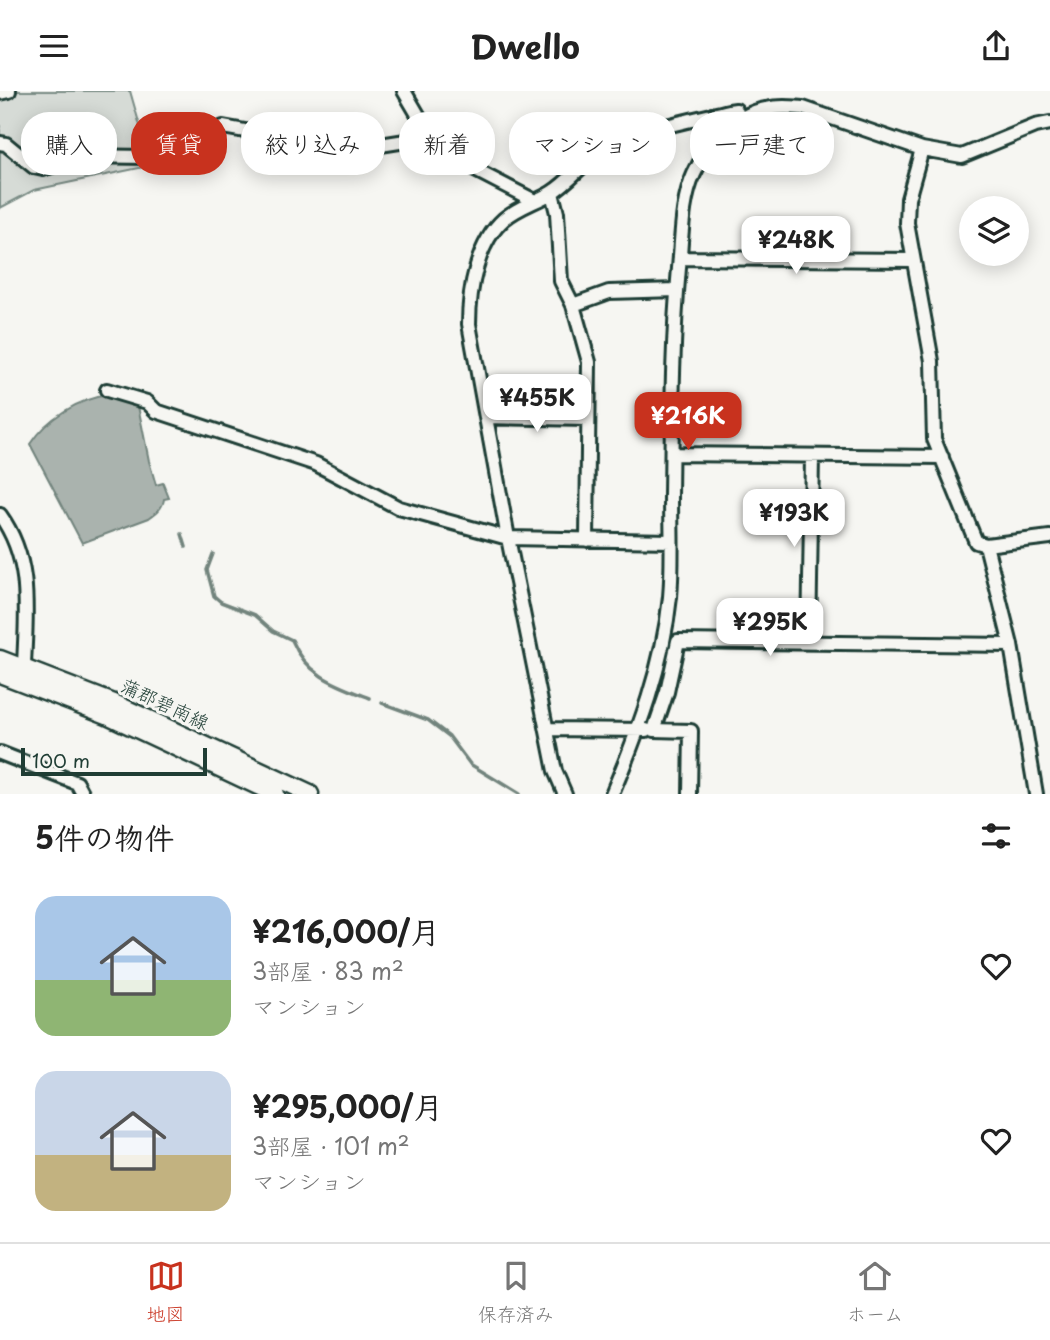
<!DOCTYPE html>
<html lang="ja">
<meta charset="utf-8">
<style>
:root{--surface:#fff;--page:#f6f6f6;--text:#222;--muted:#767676;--line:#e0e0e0;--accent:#c8321e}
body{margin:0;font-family:"Playpen Sans","Klee One",sans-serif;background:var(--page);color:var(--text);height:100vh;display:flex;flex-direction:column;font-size:26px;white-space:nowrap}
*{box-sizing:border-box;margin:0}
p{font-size:23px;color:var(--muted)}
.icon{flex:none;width:38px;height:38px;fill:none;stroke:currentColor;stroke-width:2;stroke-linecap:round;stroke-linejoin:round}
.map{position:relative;height:703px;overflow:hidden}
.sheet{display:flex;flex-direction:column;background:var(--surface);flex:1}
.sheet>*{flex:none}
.top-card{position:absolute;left:21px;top:21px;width:1008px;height:63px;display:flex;gap:14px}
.controls{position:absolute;left:959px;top:105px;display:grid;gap:14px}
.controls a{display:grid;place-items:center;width:70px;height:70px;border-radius:50%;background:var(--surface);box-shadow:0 4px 18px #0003;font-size:35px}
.scale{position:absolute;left:21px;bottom:18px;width:186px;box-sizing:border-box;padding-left:7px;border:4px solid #1f3d34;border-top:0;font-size:19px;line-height:24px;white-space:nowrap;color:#1f3d34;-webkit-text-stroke:5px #f6f6f2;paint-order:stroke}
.price{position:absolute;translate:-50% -60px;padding:0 16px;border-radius:14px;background:#fff;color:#222;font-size:23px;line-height:46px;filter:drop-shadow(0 2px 4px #0008)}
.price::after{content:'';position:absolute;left:50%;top:42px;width:21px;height:16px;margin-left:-10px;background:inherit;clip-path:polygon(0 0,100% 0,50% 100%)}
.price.active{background:var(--accent);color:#fff}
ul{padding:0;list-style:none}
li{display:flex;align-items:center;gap:21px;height:175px;padding:0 35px}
li span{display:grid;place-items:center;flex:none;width:196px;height:140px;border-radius:21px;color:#555}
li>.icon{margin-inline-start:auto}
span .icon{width:84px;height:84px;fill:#fffc;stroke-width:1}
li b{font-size:30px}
h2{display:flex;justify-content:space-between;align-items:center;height:84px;padding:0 35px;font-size:30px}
.tag{padding:0 24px;border-radius:28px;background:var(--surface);box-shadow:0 4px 18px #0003;font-size:24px;line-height:63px}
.tag.active{background:var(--accent);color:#fff}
header{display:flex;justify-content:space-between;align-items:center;height:91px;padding:0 35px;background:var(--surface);font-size:32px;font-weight:700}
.menu{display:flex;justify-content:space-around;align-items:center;height:98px;border-top:2px solid var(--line);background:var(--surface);font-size:19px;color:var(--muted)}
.menu a{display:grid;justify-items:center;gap:4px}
.menu .active{color:var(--accent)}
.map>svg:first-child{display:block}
.green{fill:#d6dbd6;stroke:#7a8c85;stroke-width:2}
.water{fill:#aab3ae;stroke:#72847d;stroke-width:2}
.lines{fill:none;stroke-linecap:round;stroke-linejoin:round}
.stream{stroke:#72847d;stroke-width:3.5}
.minor-casing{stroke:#1f3d34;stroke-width:18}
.major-casing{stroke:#1f3d34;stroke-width:21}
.minor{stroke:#f6f6f2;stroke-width:12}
.major{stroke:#f6f6f2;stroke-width:16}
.labels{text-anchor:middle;stroke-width:6;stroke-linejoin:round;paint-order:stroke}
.street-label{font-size:19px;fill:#1f3d34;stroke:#f6f6f2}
</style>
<header><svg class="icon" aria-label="menu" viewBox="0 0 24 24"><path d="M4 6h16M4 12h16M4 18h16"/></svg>Dwello<svg class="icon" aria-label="share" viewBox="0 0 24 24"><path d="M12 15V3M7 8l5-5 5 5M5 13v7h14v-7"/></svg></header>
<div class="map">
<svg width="1050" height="703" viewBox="0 0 1050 703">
<rect width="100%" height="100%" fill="#f6f6f2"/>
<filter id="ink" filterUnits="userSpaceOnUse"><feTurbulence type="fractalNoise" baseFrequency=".0143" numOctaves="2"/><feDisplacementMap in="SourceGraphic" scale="14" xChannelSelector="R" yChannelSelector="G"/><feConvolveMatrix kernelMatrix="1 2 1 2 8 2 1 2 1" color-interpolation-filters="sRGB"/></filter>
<g filter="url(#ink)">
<!-- green -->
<path class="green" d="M0,0H130L142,42L144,76L34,99L0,117Z"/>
<!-- water -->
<path class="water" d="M109,304L138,315L149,370L156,394L163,392L169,407L164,408C163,417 156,422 149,427L82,452L30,353C46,328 79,307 109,304Z"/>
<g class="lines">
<!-- stream -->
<path class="stream" d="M182,443L186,456
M213,463L207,479L214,505L221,511L255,524L273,540L292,549C307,585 336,594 370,607
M382,612L428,629L449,645L470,673L519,703"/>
<defs>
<path id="minor" d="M404,0L431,46L448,65L535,110
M0,2L9,0
M0,52L6,53L34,76L43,78L80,65L147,66L223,36L283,47L336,61L431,46
M922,58L908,108L907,132L932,270L934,348L976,451L986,454L1050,446
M552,102L557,122L561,190L573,214L589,271L587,449
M680,167L913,169
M573,214L609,201L677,199
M107,299L147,311L156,320L316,373L399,417L508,447L671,450
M486,326L588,328
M672,363L942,366
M0,424C33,470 26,521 24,575
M986,454L1011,554L1036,703
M809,551L812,365
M547,638L646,639
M0,662L77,692L83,703
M565,703L555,680L508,447L469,233C469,198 477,152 504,128C518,116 536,111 551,102C569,91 583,72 600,60C625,42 697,28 729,20L736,19L740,29
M612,703C639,639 663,575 670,506C673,473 671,438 671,405C672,329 672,253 679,177C682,147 681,111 694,83C706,56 735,23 766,18C778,15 790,16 803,17L922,58L962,65L1035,35L1050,32
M690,703L691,640L654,639L667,601L678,550L1011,554"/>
<path id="major" d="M0,568L114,612L310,703
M0,583L107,624L275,703"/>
</defs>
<!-- minor casing -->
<use href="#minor" class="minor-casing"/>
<!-- major casing -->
<use href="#major" class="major-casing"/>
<!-- minor -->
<use href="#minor" class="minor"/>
<!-- major -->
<use href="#major" class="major"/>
</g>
</g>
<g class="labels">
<!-- street labels -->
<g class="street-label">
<text transform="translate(165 613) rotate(25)" y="7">蒲郡碧南線</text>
</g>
</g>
</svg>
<div class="controls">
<a><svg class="icon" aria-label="layers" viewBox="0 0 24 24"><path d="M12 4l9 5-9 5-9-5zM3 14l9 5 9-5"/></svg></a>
</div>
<div class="scale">100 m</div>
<b class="price" style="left:796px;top:185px">¥248K</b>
<b class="price" style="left:537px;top:343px">¥455K</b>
<b class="price active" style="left:688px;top:361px">¥216K</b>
<b class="price" style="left:794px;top:458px">¥193K</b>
<b class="price" style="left:770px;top:567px">¥295K</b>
<div class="top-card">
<a class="tag">購入</a>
<a class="tag active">賃貸</a>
<a class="tag">絞り込み</a>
<a class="tag">新着</a>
<a class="tag">マンション</a>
<a class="tag">一戸建て</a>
</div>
</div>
<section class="sheet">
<h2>5件の物件<svg class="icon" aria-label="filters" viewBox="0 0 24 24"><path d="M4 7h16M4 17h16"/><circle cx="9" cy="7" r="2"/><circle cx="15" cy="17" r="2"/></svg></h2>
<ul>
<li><span style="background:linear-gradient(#a9c7e8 60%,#8fb573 0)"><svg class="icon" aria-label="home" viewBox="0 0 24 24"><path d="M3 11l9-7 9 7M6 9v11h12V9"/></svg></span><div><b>¥216,000/月</b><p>3部屋 · 83 m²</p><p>マンション</p></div><svg class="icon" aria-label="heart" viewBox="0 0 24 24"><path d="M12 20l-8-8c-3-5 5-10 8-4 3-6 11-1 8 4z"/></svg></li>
<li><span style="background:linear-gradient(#c9d6e8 60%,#c2b280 0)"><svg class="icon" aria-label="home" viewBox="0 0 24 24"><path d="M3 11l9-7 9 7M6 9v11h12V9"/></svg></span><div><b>¥295,000/月</b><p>3部屋 · 101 m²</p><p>マンション</p></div><svg class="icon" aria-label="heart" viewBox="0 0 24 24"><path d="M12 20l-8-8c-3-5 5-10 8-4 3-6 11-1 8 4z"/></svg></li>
</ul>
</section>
<nav class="menu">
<a class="active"><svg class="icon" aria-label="map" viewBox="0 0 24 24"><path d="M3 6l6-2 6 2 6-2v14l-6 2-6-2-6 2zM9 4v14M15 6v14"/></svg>地図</a>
<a><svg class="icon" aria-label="saved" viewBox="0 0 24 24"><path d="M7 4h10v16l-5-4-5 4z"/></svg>保存済み</a>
<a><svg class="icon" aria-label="home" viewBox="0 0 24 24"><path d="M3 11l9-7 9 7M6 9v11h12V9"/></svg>ホーム</a>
</nav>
